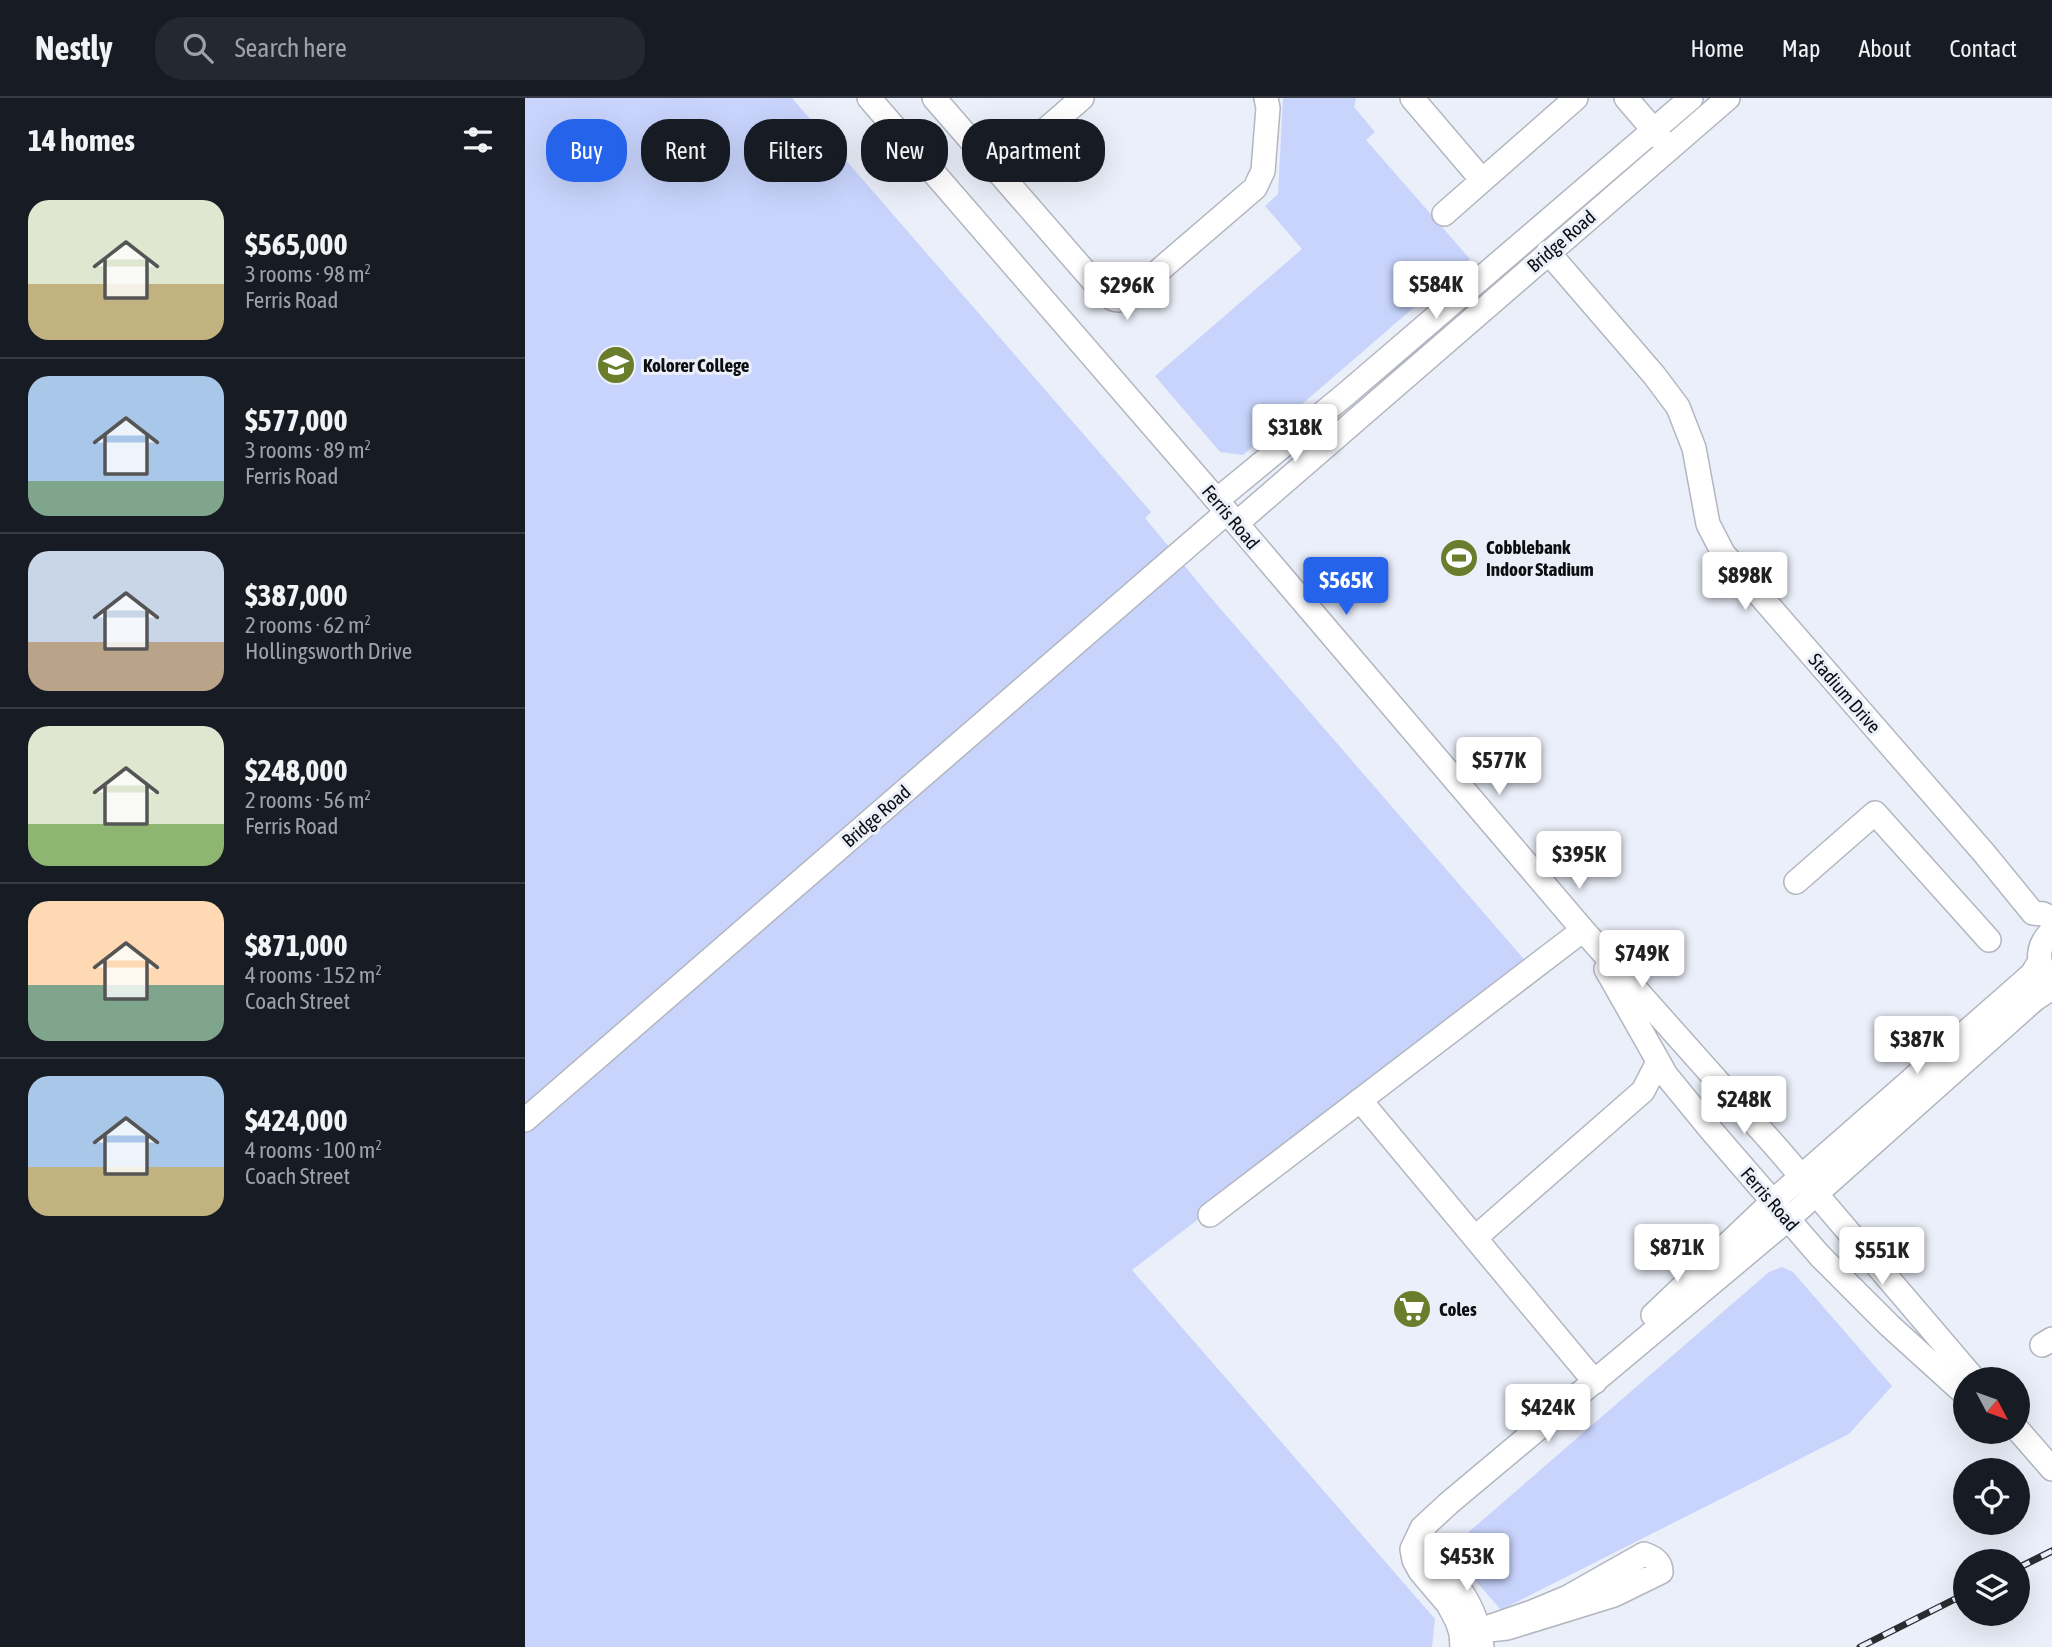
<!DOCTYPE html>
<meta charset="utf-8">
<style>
:root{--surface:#171b24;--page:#242831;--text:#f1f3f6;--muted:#9ea1a6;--line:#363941;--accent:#2563eb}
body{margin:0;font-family:"Asap Condensed",sans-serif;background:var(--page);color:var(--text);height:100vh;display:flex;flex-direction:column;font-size:26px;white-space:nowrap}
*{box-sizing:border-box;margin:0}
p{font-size:23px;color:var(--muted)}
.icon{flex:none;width:38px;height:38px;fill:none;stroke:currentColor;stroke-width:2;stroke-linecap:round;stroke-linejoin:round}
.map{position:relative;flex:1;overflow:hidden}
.details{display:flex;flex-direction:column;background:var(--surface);width:525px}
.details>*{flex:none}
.banner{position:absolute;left:21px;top:21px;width:665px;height:63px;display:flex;gap:14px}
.needle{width:46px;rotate:131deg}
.tools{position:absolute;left:1428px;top:1269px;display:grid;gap:14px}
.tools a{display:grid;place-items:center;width:77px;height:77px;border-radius:50%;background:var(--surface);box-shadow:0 7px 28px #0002;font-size:35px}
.price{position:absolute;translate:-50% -60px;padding:0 16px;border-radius:7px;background:#fff;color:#222;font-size:23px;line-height:46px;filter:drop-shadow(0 2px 4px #0008)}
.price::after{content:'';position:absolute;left:50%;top:42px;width:21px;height:16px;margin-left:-10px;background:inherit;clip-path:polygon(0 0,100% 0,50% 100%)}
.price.on{background:var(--accent);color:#fff}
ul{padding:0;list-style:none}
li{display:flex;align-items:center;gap:21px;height:175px;padding:0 28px}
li+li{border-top:2px solid var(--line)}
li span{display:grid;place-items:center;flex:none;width:196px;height:140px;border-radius:21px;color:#555}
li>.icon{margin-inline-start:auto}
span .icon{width:84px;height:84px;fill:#fffc;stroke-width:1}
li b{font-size:30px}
h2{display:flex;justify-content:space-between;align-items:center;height:84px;padding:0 28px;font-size:30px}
.chip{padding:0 24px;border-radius:28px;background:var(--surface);box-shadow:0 7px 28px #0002;font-size:24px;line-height:63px}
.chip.on{background:var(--accent);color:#fff}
header{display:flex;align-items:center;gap:42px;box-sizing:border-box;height:98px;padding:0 35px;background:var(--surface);border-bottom:2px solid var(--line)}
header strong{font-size:33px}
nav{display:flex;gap:38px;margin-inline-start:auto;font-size:24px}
.search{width:490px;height:63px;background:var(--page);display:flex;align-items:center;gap:18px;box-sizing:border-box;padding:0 24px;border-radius:28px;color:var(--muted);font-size:26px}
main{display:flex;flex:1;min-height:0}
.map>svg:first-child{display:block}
.green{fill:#c8d4fc}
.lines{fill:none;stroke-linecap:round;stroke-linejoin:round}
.minor-casing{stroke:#b2b6c0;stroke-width:26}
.minor{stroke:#fff;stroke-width:23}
.rail-casing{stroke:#2a2c30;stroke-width:7}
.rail{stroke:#ebeff9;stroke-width:4.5;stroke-dasharray:13;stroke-linecap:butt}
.labels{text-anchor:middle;stroke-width:6;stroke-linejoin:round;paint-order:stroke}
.street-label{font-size:19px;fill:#0d0e11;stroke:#ebeff9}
.poi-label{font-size:19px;font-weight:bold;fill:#0d0e11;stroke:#ebeff9;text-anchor:start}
</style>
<header>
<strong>Nestly</strong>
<div class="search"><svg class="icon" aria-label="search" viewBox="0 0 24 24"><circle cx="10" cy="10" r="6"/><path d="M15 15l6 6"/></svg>Search here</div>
<nav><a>Home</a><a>Map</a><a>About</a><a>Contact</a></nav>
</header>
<main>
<section class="details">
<h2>14 homes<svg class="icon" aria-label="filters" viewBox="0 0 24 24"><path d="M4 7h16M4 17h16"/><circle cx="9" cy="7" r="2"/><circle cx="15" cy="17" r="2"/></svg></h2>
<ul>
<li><span style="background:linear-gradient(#dfe7d0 60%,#c2b280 0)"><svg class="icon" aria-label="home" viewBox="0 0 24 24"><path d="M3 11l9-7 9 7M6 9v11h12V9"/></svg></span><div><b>$565,000</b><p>3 rooms · 98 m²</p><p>Ferris Road</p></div></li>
<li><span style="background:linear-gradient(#a9c7e8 75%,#7fa58c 0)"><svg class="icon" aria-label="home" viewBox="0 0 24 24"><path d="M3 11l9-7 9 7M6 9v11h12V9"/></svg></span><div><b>$577,000</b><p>3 rooms · 89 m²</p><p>Ferris Road</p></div></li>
<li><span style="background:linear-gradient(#c9d6e8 65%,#b9a48a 0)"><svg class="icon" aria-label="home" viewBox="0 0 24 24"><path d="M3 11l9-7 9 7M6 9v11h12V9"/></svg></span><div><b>$387,000</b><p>2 rooms · 62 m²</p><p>Hollingsworth Drive</p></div></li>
<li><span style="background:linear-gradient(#dfe7d0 70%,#8fb573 0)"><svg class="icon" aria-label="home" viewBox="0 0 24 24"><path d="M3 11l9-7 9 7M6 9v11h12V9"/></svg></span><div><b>$248,000</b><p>2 rooms · 56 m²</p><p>Ferris Road</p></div></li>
<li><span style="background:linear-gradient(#ffd9b3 60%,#7fa58c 0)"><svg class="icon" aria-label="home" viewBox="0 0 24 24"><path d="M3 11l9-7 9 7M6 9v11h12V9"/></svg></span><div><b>$871,000</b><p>4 rooms · 152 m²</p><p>Coach Street</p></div></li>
<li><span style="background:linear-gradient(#a9c7e8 65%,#c2b280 0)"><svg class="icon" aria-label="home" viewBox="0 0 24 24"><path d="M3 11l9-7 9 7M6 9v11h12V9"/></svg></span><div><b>$424,000</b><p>4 rooms · 100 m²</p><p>Coach Street</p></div></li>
</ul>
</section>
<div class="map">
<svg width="1527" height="1549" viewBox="0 0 1527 1549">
<rect width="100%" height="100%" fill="#ebeff9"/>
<!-- green -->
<path class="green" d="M0,0H267L626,414L620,420L687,501L1004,867L607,1172L910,1521L907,1549H0Z
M758,0H831L829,9L850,34L841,42L945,161L718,357L695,354L630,278L777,151L740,108L753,96Z
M1257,1169L1268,1174L1367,1288L1324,1336L976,1512L929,1458L931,1445L1244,1174Z"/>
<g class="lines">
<defs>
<path id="minor" d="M344,0L678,386L1058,832L1252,1050L1449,1281
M409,0L576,192C585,200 591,205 602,200L730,90L738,73L743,10L741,0
M887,0L957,82
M1101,0L1138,43
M472,74L557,0
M919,116L1051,0
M1023,154L1129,277L1153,309L1169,350L1183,426L1198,455L1459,755L1508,815L1518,816L1527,820
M692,402L821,296L1166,0
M712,425L1203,0
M1271,784L1350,715L1464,842
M1081,871L1141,977L1186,1032L1295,1158L1365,1228L1440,1296
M1521,876C1510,861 1514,845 1527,833
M835,1002L1070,1284
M0,1022L702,414
M685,1117L1058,832
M950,1140L1118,993L1133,964
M1128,1217L1247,1104L1497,885L1507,876L1515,863
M1517,1247L1527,1241
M1493,1332L1527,1371
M897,1430C903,1459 912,1461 928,1482C944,1502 954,1524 957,1549
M936,1535L982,1530L992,1527L1089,1497L1136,1474C1136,1464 1128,1459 1119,1456L1043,1499L1007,1514L955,1532
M937,1549L936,1535L932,1523L923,1506L895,1473L889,1462L887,1451L897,1430L924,1405L1262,1122L1510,901L1527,890"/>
</defs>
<!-- minor casing -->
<use href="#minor" class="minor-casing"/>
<!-- minor -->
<use href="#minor" class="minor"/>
<defs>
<path id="rail" d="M1493,1470L1527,1453
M1335,1549L1440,1496"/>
</defs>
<!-- rail casing -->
<use href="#rail" class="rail-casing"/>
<!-- rail -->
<use href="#rail" class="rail"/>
</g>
<!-- icons -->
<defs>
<symbol id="school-disc" viewBox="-11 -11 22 22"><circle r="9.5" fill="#6a7d2c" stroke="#ebeff9"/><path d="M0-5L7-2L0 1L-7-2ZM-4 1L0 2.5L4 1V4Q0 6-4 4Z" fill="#fff"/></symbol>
<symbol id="stadium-disc" viewBox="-11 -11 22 22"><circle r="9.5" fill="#6a7d2c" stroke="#ebeff9"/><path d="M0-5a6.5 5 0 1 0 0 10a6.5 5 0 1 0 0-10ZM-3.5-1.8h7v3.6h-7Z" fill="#fff"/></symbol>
<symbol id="supermarket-disc" viewBox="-11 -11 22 22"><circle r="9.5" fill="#6a7d2c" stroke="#ebeff9"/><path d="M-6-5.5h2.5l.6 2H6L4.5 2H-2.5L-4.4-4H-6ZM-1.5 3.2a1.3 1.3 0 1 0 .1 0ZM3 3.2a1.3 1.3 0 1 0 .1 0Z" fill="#fff"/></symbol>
</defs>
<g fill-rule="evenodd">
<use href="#school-disc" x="69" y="245" width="44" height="44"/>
<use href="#stadium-disc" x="912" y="438" width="44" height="44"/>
<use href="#supermarket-disc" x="865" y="1189" width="44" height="44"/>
</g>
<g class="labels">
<!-- street labels -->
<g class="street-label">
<text transform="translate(1036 143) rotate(-41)" y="7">Bridge Road</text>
<text transform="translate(706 419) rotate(50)" y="7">Ferris Road</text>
<text transform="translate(1320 595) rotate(49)" y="7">Stadium Drive</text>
<text transform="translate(351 718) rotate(-41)" y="7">Bridge Road</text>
<text transform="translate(1245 1101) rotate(49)" y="7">Ferris Road</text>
</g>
<!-- poi labels -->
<g class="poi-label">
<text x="118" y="274">Kolorer College</text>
<text x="961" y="456">Cobblebank<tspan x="961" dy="22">Indoor Stadium</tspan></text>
<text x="914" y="1218">Coles</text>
</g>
</g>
</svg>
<div class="tools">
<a><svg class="needle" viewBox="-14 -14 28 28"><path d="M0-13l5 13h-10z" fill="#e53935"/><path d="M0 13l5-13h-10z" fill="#9ea1a6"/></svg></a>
<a><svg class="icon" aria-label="locate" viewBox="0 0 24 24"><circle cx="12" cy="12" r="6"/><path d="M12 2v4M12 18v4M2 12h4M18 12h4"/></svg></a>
<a><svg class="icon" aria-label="layers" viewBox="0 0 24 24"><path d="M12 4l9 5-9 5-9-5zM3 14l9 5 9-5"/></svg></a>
</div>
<b class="price" style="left:911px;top:223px">$584K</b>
<b class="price" style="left:602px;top:224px">$296K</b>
<b class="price" style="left:770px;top:366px">$318K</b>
<b class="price" style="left:1220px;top:514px">$898K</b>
<b class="price on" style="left:821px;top:519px">$565K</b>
<b class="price" style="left:974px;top:699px">$577K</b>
<b class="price" style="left:1054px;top:793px">$395K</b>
<b class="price" style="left:1117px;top:892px">$749K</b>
<b class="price" style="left:1392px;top:978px">$387K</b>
<b class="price" style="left:1219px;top:1038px">$248K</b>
<b class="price" style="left:1152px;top:1186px">$871K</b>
<b class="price" style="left:1357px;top:1189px">$551K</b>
<b class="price" style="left:1023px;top:1346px">$424K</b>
<b class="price" style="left:942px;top:1495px">$453K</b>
<div class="banner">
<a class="chip on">Buy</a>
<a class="chip">Rent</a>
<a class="chip">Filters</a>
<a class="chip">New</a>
<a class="chip">Apartment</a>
</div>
</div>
</main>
